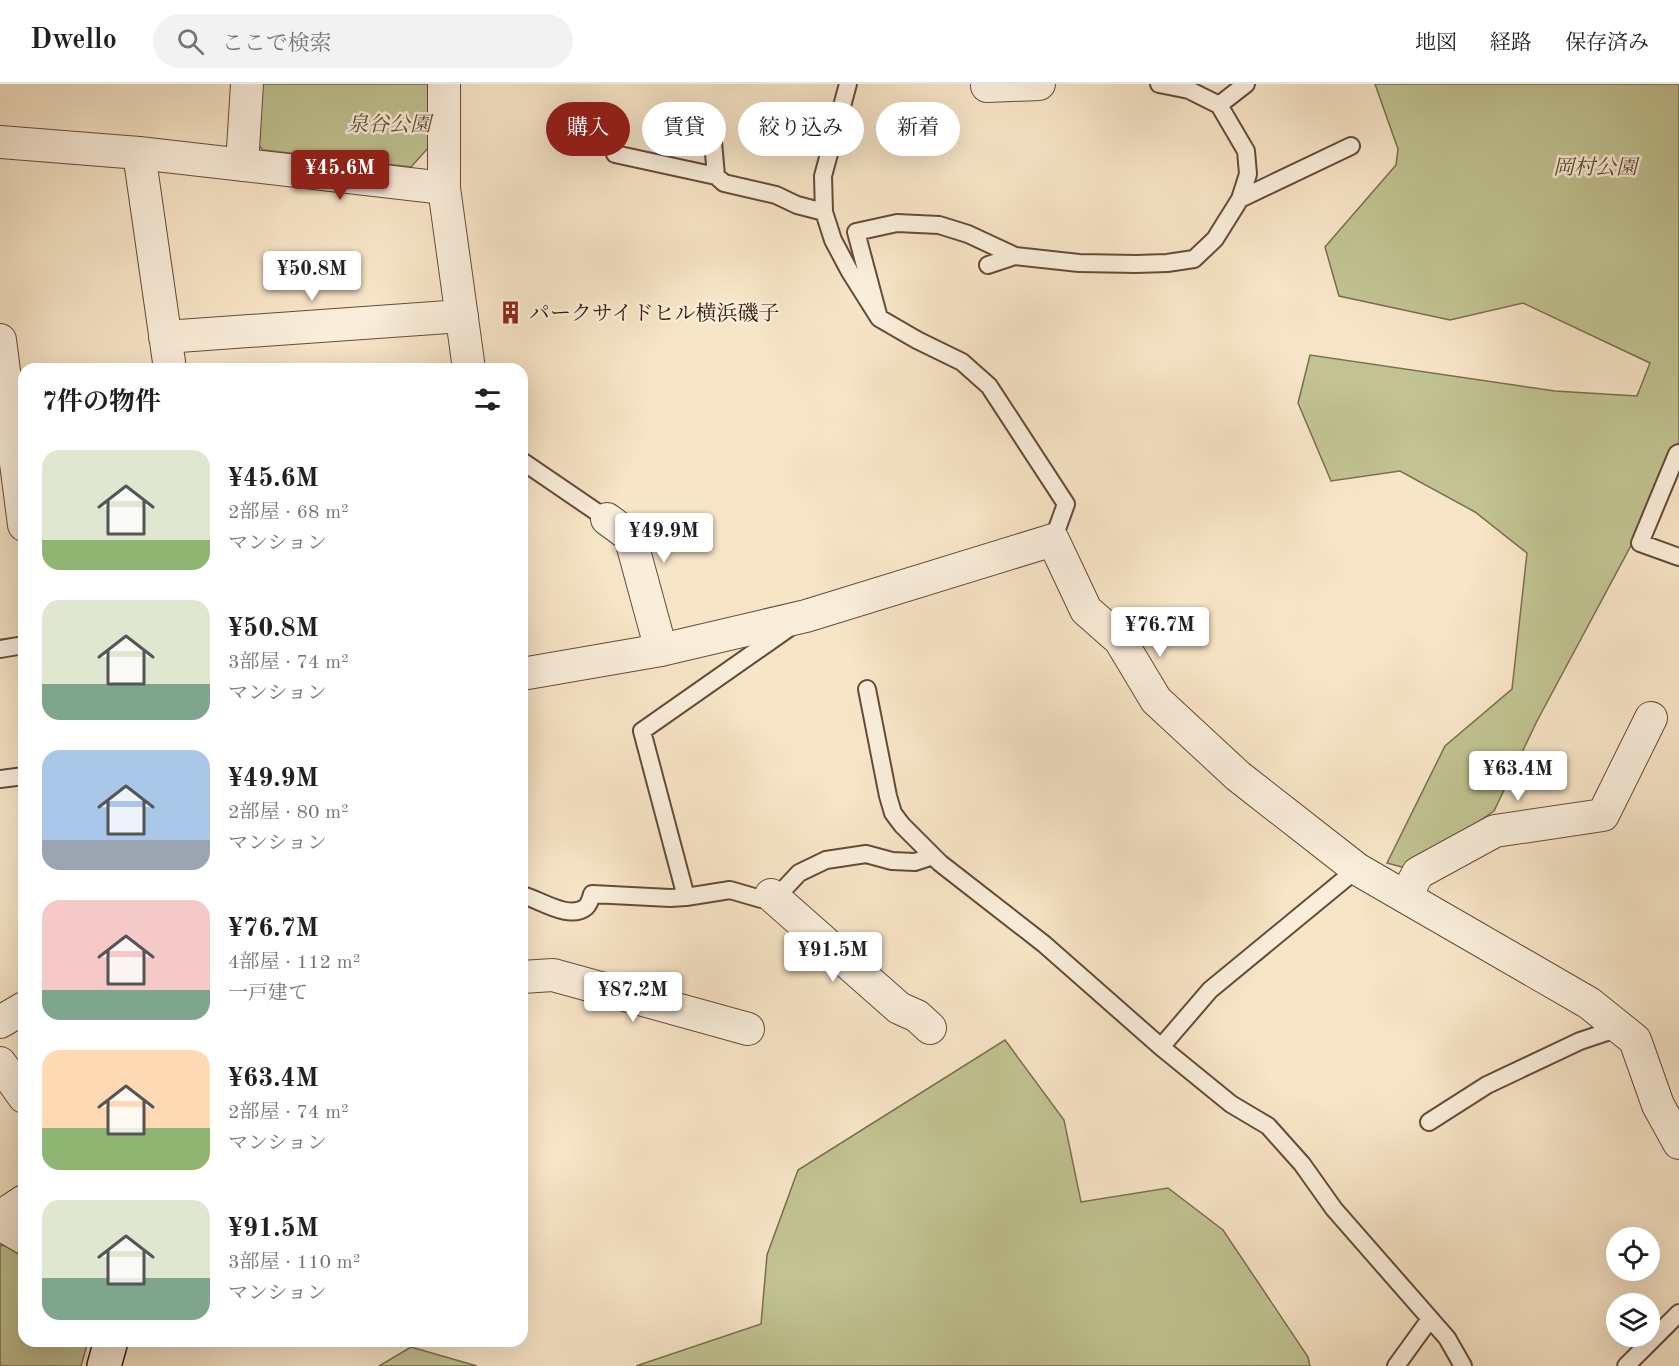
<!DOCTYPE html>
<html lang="ja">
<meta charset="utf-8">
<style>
:root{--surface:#fff;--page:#f2f2f2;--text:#202124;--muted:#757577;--line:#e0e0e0;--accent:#8f2418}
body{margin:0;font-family:"Old Standard TT","Noto Serif JP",serif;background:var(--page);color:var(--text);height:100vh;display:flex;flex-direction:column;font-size:22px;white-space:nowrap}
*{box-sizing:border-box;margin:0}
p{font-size:20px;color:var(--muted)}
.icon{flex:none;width:33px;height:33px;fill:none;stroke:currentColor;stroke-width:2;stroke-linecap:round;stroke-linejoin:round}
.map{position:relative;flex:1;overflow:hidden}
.drawer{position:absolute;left:18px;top:279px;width:510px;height:984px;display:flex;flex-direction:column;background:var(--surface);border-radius:18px;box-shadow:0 6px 24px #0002}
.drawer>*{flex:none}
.top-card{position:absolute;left:546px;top:18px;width:570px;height:54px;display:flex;gap:12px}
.buttons{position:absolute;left:1606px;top:1143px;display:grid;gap:12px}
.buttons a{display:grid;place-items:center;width:54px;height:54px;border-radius:50%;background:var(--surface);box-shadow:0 6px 24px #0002;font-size:30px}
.price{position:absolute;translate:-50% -51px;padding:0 14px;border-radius:6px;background:#fff;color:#222;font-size:20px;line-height:39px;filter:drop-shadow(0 2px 3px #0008)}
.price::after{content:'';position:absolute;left:50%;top:36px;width:18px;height:14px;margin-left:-9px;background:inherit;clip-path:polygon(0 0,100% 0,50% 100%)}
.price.selected{background:var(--accent);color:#fff}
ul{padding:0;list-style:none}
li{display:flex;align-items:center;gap:18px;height:150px;padding:0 24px}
li span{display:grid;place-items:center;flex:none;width:168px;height:120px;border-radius:18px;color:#555}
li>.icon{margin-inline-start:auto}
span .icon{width:72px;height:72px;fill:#fffc;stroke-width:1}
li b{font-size:26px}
h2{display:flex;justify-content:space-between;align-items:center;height:72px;padding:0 24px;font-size:26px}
.pill{padding:0 21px;border-radius:27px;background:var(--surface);box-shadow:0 6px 24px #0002;font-size:21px;line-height:54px}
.pill.selected{background:var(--accent);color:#fff}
header{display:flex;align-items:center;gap:36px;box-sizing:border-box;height:84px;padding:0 30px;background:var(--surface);border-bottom:2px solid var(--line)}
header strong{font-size:28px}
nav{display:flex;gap:33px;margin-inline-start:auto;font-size:21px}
.search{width:420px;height:54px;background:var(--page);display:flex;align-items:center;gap:15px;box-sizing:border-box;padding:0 21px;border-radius:33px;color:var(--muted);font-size:22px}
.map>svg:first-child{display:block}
.green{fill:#c1c392;stroke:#7a6e4e;stroke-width:1.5}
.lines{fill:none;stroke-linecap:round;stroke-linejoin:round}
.lane-casing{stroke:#644b39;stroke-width:20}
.street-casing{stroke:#644b39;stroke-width:34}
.secondary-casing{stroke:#33180a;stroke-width:36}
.lane{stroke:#faeedb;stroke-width:16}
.street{stroke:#faeedb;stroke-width:32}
.secondary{stroke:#faeedb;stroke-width:33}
.labels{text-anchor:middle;stroke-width:5;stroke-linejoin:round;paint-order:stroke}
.park-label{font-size:21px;font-style:italic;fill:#5e4b33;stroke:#faeedb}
.poi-label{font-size:21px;fill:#33180a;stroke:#faeedb;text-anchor:start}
</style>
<header>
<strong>Dwello</strong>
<div class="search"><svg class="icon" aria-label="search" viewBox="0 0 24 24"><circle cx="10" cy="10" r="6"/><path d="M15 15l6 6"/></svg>ここで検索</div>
<nav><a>地図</a><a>経路</a><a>保存済み</a></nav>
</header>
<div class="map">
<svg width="1679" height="1282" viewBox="0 0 1679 1282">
<rect width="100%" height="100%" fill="#f7e5c7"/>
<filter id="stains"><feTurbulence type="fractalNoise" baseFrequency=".00333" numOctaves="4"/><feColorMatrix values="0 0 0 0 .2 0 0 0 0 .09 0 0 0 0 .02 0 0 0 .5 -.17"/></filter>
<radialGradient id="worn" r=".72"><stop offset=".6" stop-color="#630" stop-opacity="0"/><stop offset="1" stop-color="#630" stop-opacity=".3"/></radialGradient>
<!-- green -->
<path class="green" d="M257,0H432L429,63L411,83L263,66L253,55Z
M1375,0H1679V372L1537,637L1494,727L1409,785L1387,779L1445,662L1512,605L1527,469L1475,428L1400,387L1331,397L1298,319L1310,271L1555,307L1637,312L1650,279L1523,219L1450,236L1339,212L1325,163L1396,81L1398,65Z
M1005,956L1064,1036L1081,1118L1168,1104L1223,1146L1308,1273L1310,1282H636L761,1240L767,1171L798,1086Z
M0,1161L7,1162L24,1172V1257H88L81,1282H0Z
M411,1263L477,1282H379Z"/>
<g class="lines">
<defs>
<path id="lane" d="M848,0L823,92L824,128L833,156L850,188L879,234L917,256L962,278L989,302L1066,420L1053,456
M1219,21L1246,0
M713,58L716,92L724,99L776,111L797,121L824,128
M615,70L716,92
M1240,115L1351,62
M988,181L1015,172
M879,234L856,148L897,139L939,141L968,150L1015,172L1079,179L1136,180L1167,179L1194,175L1215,155L1240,115L1248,90L1246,67L1219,21L1189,6L1159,0
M1679,369L1677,370L1640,459L1679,473
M522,377L607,435
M789,544L642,647L686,813L730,806L761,815L784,805L799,789L826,776L866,770L892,777L915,778L933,772
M0,565L24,561
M867,605L888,712L893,729L902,741L940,779L1044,860L1161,963L1231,1020L1268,1042L1302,1080L1334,1125L1447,1254L1463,1282
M0,695L24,692
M522,811C539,815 569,837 586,823C589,820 591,814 592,810L670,814L686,813
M1161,963L1210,906L1357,785
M1429,1038L1487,1001L1580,957L1619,944
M1396,1282L1430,1235
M1626,1282L1679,1229"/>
<path id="street" d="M444,0V104L469,285
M987,0V2L1039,0
M0,58L139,69L444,104
M139,69L170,285
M242,81L247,0
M165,253L462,232
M0,256L24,441
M607,435L630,452L661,566
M522,590L661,566L806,532L1053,456L1086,526L1120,556L1156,616L1238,692L1357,785L1589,919L1635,956L1658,1021L1679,1059
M771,811L899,924L917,932L930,944
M1406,812L1418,789L1495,747L1603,731L1651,634
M522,893L553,891L748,945
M0,938L24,924
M0,979L24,1013
M0,1133L24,1117
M0,1140L24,1154"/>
<path id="secondary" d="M104,1282L111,1257"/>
</defs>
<!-- lane casing -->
<use href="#lane" class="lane-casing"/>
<!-- street casing -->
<use href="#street" class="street-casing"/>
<!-- secondary casing -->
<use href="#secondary" class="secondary-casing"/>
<!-- lane -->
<use href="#lane" class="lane"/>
<!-- street -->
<use href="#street" class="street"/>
<!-- secondary -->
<use href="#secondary" class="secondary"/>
</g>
<!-- icons -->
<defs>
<symbol id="building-bare" viewBox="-9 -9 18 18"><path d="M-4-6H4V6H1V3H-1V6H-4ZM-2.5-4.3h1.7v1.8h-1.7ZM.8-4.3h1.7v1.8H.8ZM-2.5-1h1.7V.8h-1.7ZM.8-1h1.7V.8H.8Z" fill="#8f2418" stroke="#faeedb" stroke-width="2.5" paint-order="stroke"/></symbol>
</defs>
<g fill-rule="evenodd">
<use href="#building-bare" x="494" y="212" width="33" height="33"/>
</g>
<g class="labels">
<!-- park labels -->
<g class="park-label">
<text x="389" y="47">泉谷公園</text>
<text x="1595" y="90">岡村公園</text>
</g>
<!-- poi labels -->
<g class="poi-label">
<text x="529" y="236">パークサイドヒル横浜磯子</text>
</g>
</g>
<rect width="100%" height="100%" filter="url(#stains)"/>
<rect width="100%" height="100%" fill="url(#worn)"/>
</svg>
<div class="buttons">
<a><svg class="icon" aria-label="locate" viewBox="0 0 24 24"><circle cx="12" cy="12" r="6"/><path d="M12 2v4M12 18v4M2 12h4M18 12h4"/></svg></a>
<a><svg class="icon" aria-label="layers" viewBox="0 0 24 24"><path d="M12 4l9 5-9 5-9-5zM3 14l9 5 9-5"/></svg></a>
</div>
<b class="price selected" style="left:340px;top:117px">¥45.6M</b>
<b class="price" style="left:312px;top:218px">¥50.8M</b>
<b class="price" style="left:664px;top:480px">¥49.9M</b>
<b class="price" style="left:1160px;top:574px">¥76.7M</b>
<b class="price" style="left:1518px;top:718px">¥63.4M</b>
<b class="price" style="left:833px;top:899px">¥91.5M</b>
<b class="price" style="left:633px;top:939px">¥87.2M</b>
<div class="top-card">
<a class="pill selected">購入</a>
<a class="pill">賃貸</a>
<a class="pill">絞り込み</a>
<a class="pill">新着</a>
</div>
<section class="drawer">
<h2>7件の物件<svg class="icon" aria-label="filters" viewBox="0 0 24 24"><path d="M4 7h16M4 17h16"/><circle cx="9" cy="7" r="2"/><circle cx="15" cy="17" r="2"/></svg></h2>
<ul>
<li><span style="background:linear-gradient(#dfe7d0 75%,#8fb573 0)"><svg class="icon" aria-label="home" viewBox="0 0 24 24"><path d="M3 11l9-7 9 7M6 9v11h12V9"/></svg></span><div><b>¥45.6M</b><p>2部屋 · 68 m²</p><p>マンション</p></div></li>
<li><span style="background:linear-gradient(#dfe7d0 70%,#7fa58c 0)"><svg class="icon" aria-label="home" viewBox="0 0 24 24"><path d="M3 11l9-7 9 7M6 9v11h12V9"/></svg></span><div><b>¥50.8M</b><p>3部屋 · 74 m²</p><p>マンション</p></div></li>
<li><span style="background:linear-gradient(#a9c7e8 75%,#9aa5b1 0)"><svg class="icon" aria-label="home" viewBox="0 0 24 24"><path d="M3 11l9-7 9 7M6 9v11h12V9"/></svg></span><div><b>¥49.9M</b><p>2部屋 · 80 m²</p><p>マンション</p></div></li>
<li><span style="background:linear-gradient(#f6c9c9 75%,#7fa58c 0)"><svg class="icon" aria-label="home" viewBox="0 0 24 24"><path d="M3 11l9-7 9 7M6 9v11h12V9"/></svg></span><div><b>¥76.7M</b><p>4部屋 · 112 m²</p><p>一戸建て</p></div></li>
<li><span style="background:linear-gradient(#ffd9b3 65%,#8fb573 0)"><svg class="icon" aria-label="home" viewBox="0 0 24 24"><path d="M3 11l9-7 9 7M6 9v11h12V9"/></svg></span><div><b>¥63.4M</b><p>2部屋 · 74 m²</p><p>マンション</p></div></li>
<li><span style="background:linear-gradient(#dfe7d0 65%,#7fa58c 0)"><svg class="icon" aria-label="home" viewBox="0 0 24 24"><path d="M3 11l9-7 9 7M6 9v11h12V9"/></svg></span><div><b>¥91.5M</b><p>3部屋 · 110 m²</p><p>マンション</p></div></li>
</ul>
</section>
</div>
